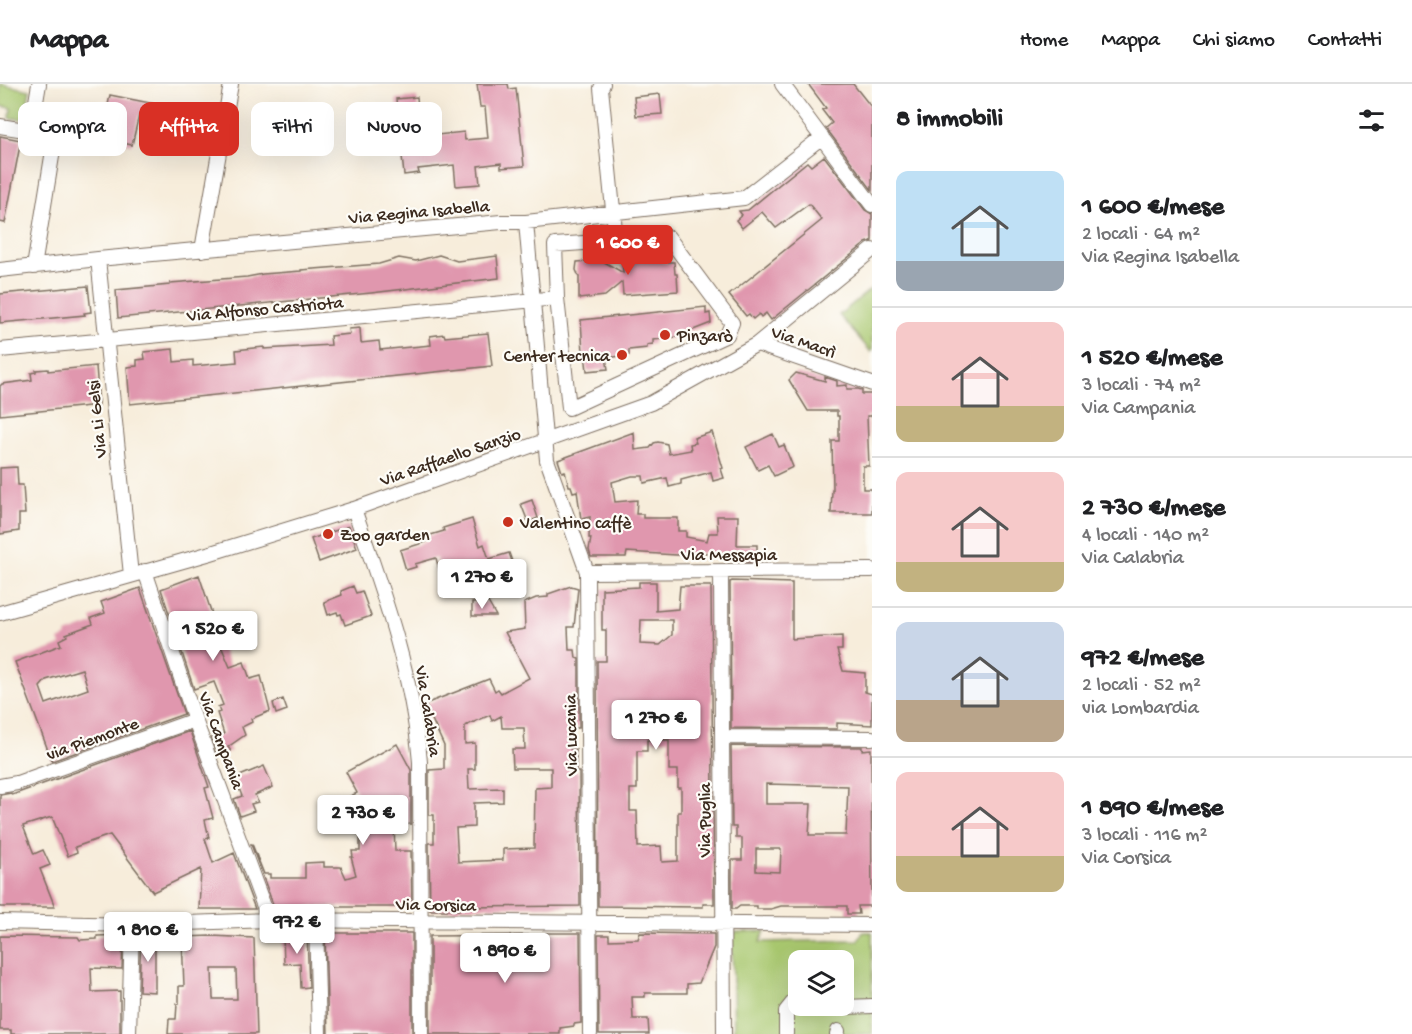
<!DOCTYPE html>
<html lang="it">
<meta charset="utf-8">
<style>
:root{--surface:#fff;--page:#f6f6f6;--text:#202124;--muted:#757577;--line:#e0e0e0;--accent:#d93025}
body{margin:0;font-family:"Gochi Hand",sans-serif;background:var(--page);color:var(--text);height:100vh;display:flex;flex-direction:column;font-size:22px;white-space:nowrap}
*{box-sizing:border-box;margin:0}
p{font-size:20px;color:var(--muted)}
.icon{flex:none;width:33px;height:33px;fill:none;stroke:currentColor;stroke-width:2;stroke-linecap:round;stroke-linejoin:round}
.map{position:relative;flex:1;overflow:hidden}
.side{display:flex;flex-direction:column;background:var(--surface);width:540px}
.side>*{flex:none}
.banner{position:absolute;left:18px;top:18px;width:570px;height:54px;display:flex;gap:12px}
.fabs{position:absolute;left:788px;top:866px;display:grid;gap:12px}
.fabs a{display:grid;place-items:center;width:66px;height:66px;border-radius:12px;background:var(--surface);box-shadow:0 6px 24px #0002;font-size:30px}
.price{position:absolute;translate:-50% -51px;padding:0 14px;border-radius:6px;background:#fff;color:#222;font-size:20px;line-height:39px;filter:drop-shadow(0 2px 3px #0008)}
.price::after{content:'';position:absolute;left:50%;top:36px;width:18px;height:14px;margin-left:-9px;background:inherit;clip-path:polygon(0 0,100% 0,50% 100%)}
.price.current{background:var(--accent);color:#fff}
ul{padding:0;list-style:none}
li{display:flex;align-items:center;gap:18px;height:150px;padding:0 24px}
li+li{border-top:2px solid var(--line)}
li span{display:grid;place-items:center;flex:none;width:168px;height:120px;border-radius:12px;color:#555}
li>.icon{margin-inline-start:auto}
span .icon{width:72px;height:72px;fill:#fffc;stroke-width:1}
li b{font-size:26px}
h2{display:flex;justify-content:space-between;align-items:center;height:72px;padding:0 24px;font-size:26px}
.tag{padding:0 21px;border-radius:12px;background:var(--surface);box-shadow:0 6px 24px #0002;font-size:21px;line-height:54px}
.tag.current{background:var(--accent);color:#fff}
header{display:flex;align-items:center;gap:36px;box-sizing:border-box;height:84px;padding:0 30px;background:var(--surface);border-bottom:2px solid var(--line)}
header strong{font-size:28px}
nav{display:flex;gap:33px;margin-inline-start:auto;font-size:21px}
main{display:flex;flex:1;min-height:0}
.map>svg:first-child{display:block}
.green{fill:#a8c76e;stroke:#727846;stroke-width:1.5;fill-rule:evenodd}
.building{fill:#e097ae;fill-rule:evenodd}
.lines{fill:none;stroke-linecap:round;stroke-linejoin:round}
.minor-casing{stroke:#7d6e60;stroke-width:16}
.minor{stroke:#fff;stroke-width:14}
.poi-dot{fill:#c8321e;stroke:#fdfcf7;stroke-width:2}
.labels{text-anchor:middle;stroke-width:4.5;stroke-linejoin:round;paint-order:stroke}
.street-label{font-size:18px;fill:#3b2a1e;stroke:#fdfcf7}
.poi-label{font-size:18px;fill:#3b2a1e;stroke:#fdfcf7;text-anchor:start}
</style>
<header>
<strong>Mappa</strong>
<nav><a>Home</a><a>Mappa</a><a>Chi siamo</a><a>Contatti</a></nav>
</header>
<main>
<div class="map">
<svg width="872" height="950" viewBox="0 0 872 950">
<rect width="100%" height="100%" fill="#fdfcf7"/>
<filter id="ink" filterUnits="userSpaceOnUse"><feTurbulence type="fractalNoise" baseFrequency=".0167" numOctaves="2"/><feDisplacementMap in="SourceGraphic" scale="12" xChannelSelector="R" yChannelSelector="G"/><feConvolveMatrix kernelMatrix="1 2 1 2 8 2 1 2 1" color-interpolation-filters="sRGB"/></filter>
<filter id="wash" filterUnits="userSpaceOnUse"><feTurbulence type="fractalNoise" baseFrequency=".008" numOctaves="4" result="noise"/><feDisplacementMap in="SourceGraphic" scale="24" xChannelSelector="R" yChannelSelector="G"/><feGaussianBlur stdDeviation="1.35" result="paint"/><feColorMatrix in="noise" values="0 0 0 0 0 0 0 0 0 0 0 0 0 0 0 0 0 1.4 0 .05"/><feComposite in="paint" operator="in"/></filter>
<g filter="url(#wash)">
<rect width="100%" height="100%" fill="#f7eddb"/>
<!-- green -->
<path class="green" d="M0,0L30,6L25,32L22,35L10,34L11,24L0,22Z
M872,204V267L871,268L839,231Z
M765,847L760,858L858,856L863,848H872V950H734L732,854L734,848ZM798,876H843V921H798Z"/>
<g id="blocks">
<!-- building -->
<path class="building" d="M477,0H508L509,5L516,4L524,82L501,84V79L478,82L480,100L456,102L454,81L418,85L419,89L404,91L396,15L417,13L419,35L424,34L425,41H427L428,52L464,48L465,56L488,54L485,23H480Z
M808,0H853L872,24V106L826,44L832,39L822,26L826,24Z
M660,10L662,30L636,32L634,13Z
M110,11L200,29L195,53L171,48L173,38L139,31L132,61L118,58L121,44L104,41Z
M0,52L21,56L5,139L0,138Z
M824,72L865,126L872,130V157L866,159L771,236L766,229L761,233L759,230L753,235L749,230L746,232L729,211L822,136L809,120L776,144L762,128L742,144L736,136L742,131L739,127L748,126L807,78L811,82Z
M658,167V169H661L662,178H674L675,190H677L678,207L623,211L622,198L605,212L579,215V193L576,186L577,178L601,176L623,189L622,174H624V170Z
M439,171L457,177L497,172L499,194L371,209L118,234L116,206L170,201V199L247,193L263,190L301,187V186L379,180L399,174L416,177Z
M88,202L91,228L84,229L85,231L0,239V210Z
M706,223V230L710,229L711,239L673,254L653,256V260L647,261V264L629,266V271L606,274L608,285L587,287L585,269H583L581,236Z
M360,244L361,259L379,257L380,266L431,261L430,252L444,250L445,253L488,249L492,282L130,320L127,283L137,282V276L145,275L144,268L173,265L174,278L193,276V282L237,278L236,266L264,263V265L331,261L330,252L350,250L349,245Z
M96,282L99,321L0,331V302L2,300L32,296L31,289L36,288V286L48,285V287Z
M796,289L825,297V293L837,297V302L847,301V305H858L862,306V310H872V332H867L869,382H863V405H872V429H831L832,406H833L832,357H839V332H837V327H808L789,296Z
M634,348L635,366L650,364L654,359L658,358L667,360L669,370L691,366L690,360L696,359L694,354L712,348L723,384L721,385L724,394L713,397L711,388L681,396V400L669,403L667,394L644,399L643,392H632L612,398L615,418L637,416L636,430H643V434H678V447H686V453L707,457L709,449H718L717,432H738L737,461H757V478H746V473L722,472V469H694L693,472L627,468L626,473H591L589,466L591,454H589L590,433L581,435L577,407L573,408L571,402H569L565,387L562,388L558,376Z
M773,350L779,363L784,361L793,383L774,392L768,381L758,386L746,363Z
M17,383L18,401H23L25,430H19V447L0,450V384Z
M532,416L538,434L528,438L521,420Z
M472,435L480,462L484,460L489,475L509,469L513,480L462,496V499L444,505L436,474L415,480L416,483L406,486L400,466L426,458L424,453L444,447L443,444Z
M349,442L357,464L319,478L311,455Z
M199,491L214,536L218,537L223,555L219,557L230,583L244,578L250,595L261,592L270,627L251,635L252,638L242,643L245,651L228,663L231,667L218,673L211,654L224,650L217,629L220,628L218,623L223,621L214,598L194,605L161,505Z
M732,497L792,499V555L842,552V566H837L843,587L865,589V608L872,610V641L837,639V645L731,644L730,498Z
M639,498H656V527L678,525L680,502H711L714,820H703V823L598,822L597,577H606V546H602V505L639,503ZM641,536H672V551L660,561L640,560ZM647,656H669V686H678V704H681V728H678V777L662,778L661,762L638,763L637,727H630V705H637V667H647Z
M353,502L356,509L362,507L371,532L345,541L341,530L338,531L337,528L328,531L324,518L342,511L341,507Z
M571,502L578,504L574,543H568L569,566H575L576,574L579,575V644H570V665H576V688H579L580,822L459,823V826H430L429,759H434V731H429V686L444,685V662L425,620L489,595L495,607L498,605L501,609L529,594L505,548L525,545L524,519L536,514L548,513V510ZM490,631L492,637L501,632L502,644H524L525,665H512L513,684H551V703L535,704L534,764L503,765V776L458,778L456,744L474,743V719L503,718V704L469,705L468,685H475V659L465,660V642Z
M140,504L184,630L52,677L15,578L61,561L59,556L67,552L66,550L93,540L91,534L105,529L101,518ZM82,585L88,605L46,620L40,603L46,596Z
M488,518L496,532H472V519Z
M283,615L287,626L276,630L273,619Z
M190,647L209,703L205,704L213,734L205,736L209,754L205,755L213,779L234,769L255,825H199L201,785L153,808L110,751L75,763L77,768L68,772L52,733L23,742L34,770L43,766L50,781L40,785L55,823H0V711L11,709L12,711Z
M397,660L411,686V740L394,741L395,767H411L412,823H274L251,760H252L264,790H270V794H305V779L324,778V783H341L346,794L356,791L351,773H353L352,767H360V742H353V721L331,726L330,722L357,709L346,688Z
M731,662L862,663V666L871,665L872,822H858L859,830H847V822H781L771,825H757V822H740L736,825H732V776H742V754H736V743H732ZM766,700L848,702L846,751H809L811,720H766ZM756,765H781L780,788L756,787Z
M264,682L273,703L255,711L258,718L251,720L254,727L240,732L234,715L242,712L235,694Z
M325,849H412V950H328Z
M546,849H580L581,939L574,940V942L560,944V950H430V852L547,851Z
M640,849L714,850V863L699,899L687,900V909H645V913H632L633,935H648L649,950H599L598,851H609V856L638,855Z
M141,850H155V908L139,907Z
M123,851L122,885L91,884L92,908L120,907V950H11V946H0V852L78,853L80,856L97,855V852Z
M283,851H307L309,903L301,904L300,879L284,880Z
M212,852L254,854L257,950H168L169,935H176L177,920H179V902H184L182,853ZM212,885H236L237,915H213Z"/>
</g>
</g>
<g filter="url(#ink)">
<use href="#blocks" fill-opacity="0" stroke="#7d6e60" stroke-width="1.5"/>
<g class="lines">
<defs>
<path id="minor" d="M603,0L601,4L616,156
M782,0L872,121
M0,42L31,47L55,54L34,183
M31,47L39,0
M526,138L547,376L587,488L590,950
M668,153L732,239L727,251L569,324L557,214L555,161Z
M202,166L231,0
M98,175L131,491
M0,186L98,175L501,138H526L744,114L822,53
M757,260L872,300
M0,266L557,214
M354,425C384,511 412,587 420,678L421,950
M145,487L195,636L269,836
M587,488L872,486
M721,488L724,950
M0,529L211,469L354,425L651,319L757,260L872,166
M722,653L872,654
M0,702L17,699L195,636
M316,837L319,950
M0,838L132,841L269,836L872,841
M843,920L846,923L872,922
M129,950L132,841
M786,950V927L798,912
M837,950L838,947"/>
</defs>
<!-- minor casing -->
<use href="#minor" class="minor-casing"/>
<!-- minor -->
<use href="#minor" class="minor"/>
</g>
</g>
<!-- markers -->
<g class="poi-dot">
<circle cx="665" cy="251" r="6"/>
<circle cx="622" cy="271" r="6"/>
<circle cx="508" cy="438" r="6"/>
<circle cx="328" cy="450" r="6"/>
</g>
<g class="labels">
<!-- street labels -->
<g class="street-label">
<text transform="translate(419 127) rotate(-5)" y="6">Via Regina Isabella</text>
<text transform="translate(265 224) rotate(-5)" y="6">Via Alfonso Castriota</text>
<text transform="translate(804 257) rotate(19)" y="6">Via Macrì</text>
<text transform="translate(96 335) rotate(-96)" y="6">Via Li Gelsi</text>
<text transform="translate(450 372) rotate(-19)" y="6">Via Raffaello Sanzio</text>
<text x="729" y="476">Via Messapia</text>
<text transform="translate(429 627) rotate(81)" y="6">Via Calabria</text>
<text transform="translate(570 651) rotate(-91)" y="6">Via Lucania</text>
<text transform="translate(92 654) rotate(-20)" y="6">via Piemonte</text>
<text transform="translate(222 656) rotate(70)" y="6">Via Campania</text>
<text transform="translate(704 736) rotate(-90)" y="6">Via Puglia</text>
<text transform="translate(436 820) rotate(1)" y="6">Via Corsica</text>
</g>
<!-- poi labels -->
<g class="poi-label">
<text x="677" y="257">Pinzarò</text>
<text x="610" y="277" text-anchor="end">Center tecnica</text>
<text x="520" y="444">Valentino caffè</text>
<text x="340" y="456">Zoo garden</text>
</g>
</g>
</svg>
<div class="fabs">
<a><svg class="icon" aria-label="layers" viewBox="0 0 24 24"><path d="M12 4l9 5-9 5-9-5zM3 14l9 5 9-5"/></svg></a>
</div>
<b class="price current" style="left:628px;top:192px">1 600 €</b>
<b class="price" style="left:482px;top:526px">1 270 €</b>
<b class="price" style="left:213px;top:578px">1 520 €</b>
<b class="price" style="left:656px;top:667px">1 270 €</b>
<b class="price" style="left:363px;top:762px">2 730 €</b>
<b class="price" style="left:297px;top:871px">972 €</b>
<b class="price" style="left:148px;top:879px">1 810 €</b>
<b class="price" style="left:505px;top:900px">1 890 €</b>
<div class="banner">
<a class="tag">Compra</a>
<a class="tag current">Affitta</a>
<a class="tag">Filtri</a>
<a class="tag">Nuovo</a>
</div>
</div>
<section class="side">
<h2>8 immobili<svg class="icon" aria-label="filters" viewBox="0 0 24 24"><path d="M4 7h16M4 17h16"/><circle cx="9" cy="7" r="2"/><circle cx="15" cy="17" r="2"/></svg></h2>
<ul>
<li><span style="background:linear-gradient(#bfe0f5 75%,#9aa5b1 0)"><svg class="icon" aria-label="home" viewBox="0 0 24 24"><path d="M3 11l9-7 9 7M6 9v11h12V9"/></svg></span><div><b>1 600 €/mese</b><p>2 locali · 64 m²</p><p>Via Regina Isabella</p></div></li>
<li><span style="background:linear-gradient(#f6c9c9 70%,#c2b280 0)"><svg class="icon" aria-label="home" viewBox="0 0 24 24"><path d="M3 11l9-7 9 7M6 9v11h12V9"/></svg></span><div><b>1 520 €/mese</b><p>3 locali · 74 m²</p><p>Via Campania</p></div></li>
<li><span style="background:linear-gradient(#f6c9c9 75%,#c2b280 0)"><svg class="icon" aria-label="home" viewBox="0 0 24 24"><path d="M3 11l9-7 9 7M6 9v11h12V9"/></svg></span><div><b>2 730 €/mese</b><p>4 locali · 140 m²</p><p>Via Calabria</p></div></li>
<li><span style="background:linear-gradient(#c9d6e8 65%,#b9a48a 0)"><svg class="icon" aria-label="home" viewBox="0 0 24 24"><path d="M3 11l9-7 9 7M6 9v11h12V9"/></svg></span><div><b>972 €/mese</b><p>2 locali · 52 m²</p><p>via Lombardia</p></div></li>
<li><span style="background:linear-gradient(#f6c9c9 70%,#c2b280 0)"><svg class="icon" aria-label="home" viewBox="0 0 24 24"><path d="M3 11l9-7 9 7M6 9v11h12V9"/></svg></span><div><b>1 890 €/mese</b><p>3 locali · 116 m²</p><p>Via Corsica</p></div></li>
</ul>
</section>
</main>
